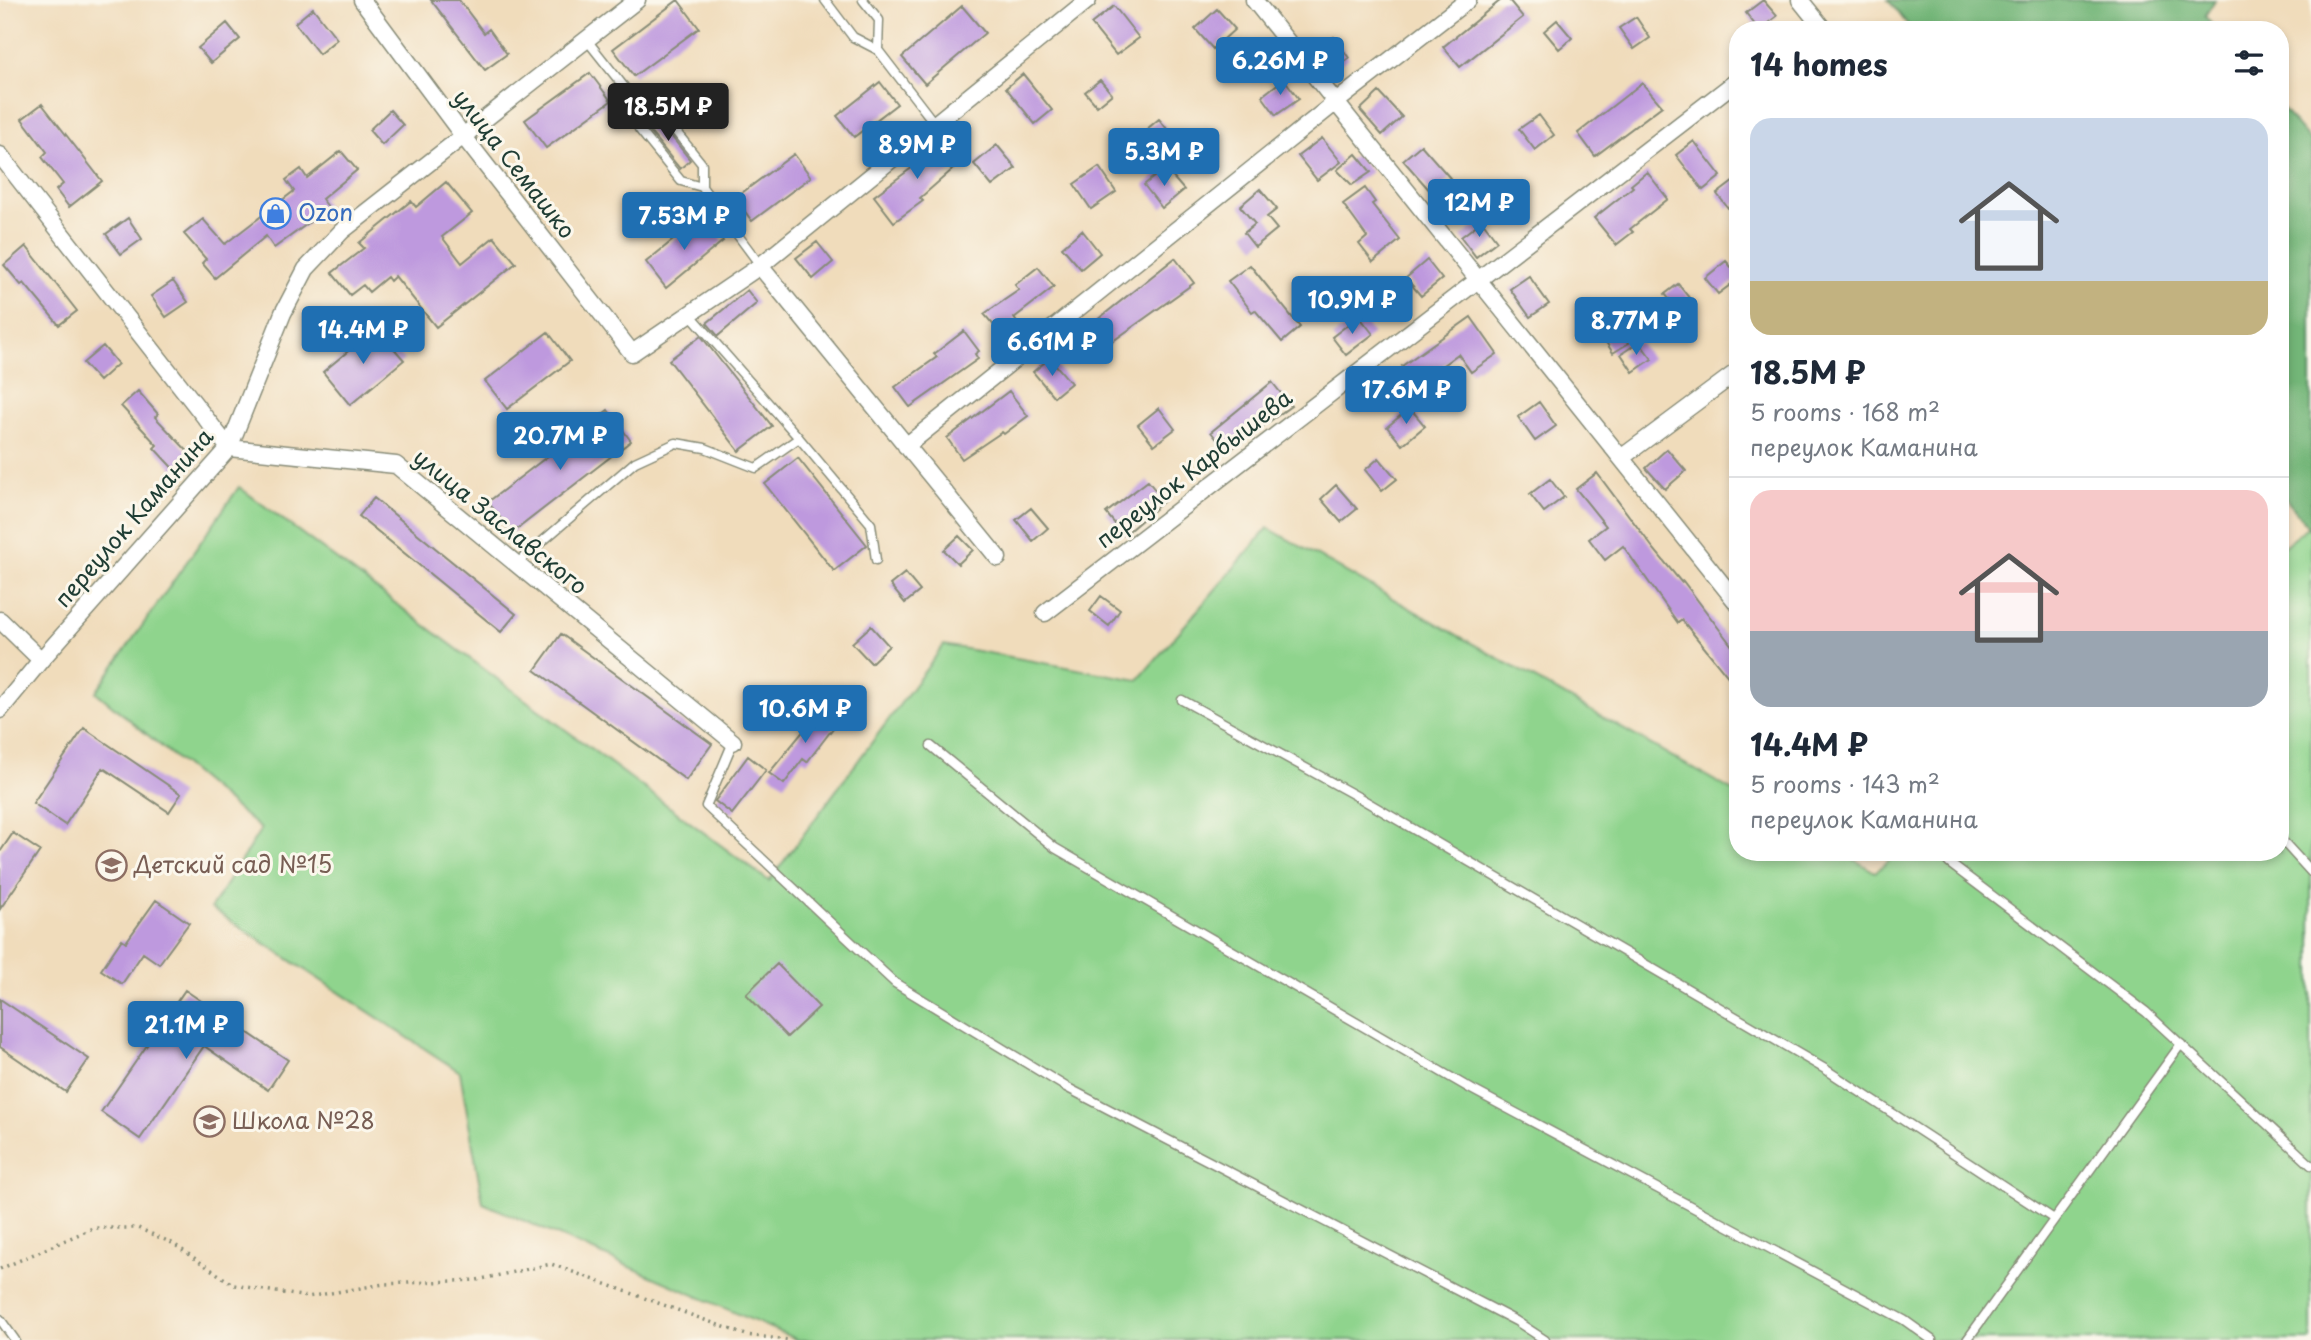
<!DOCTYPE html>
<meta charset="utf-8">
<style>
:root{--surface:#fff;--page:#f6f6f7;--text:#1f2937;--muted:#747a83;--line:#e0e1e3;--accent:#1f6fb2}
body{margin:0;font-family:"Playpen Sans",sans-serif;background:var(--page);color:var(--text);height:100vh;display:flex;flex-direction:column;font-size:26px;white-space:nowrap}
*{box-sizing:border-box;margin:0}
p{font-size:23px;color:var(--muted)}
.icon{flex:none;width:38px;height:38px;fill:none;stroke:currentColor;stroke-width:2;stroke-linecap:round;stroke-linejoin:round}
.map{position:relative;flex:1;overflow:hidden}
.side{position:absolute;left:1729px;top:21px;width:560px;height:840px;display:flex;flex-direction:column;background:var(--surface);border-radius:28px;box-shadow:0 4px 10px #0003}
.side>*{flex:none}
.price{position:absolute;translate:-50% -60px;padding:0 16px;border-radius:7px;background:var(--accent);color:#fff;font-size:23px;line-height:46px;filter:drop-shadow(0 2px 4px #0008)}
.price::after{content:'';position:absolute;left:50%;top:42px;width:21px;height:16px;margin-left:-10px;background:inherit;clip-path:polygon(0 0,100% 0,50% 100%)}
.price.on{background:#222;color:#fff}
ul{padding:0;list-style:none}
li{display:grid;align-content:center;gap:14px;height:371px;padding:0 21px}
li+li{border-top:2px solid var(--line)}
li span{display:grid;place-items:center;height:217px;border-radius:21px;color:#555}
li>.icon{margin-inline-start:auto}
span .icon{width:126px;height:126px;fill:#fffc;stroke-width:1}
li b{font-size:30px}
h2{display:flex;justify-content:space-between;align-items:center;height:84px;padding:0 21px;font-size:30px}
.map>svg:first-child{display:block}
.green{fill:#8fd48d;stroke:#578860;stroke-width:2}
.forest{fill:#73b678;stroke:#497a56;stroke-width:2}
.building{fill:#be99de}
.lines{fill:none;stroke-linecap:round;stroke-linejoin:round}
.service-casing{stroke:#888c78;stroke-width:11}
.minor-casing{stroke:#888c78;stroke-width:19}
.path{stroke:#888c78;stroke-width:3.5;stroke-dasharray:2 5;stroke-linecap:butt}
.service{stroke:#fff;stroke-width:8}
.minor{stroke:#fff;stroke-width:16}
.labels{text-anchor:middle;stroke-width:6;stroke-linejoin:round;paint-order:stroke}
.street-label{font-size:23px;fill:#1f3d34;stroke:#fbf7ec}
.shop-label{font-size:23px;fill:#366cbe;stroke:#fbf7ec;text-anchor:start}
.education-label{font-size:23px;fill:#785e54;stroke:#fbf7ec;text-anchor:start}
</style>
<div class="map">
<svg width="2311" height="1340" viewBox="0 0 2311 1340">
<rect width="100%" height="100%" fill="#fbf7ec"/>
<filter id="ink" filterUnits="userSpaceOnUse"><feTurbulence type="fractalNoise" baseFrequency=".0143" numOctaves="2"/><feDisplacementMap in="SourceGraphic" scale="14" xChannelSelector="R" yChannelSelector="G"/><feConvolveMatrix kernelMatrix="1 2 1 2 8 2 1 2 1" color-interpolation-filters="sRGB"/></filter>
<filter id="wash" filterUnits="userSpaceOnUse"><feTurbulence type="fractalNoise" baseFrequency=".00686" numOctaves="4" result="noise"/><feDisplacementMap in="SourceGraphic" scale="28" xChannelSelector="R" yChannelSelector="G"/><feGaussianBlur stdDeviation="1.57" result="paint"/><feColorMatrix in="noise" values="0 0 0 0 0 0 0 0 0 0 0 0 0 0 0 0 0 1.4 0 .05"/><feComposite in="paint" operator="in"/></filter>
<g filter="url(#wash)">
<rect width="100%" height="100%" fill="#f0dcbb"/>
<!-- green -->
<path class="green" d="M239,487L769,881L944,645L1138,680L1268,528L1738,794V852H1841L1875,872L1900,852H2280V549L2308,527L2311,530V1340H798L483,1203L460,1072L211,908L261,829L96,692Z"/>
<!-- forest -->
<path class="forest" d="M1888,0H2215L2205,16L2216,30H1912Z
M2280,106L2311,142V530L2280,492Z"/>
<g id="blocks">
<!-- building -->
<path class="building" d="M431,0H459L484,33L489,29L507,54L485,70Z
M678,0L699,28L634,76L613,49Z
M1501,0H1509L1523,17L1460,67L1443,47Z
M1763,0L1777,16L1759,30L1746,13Z
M962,6L985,33L925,84L902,57Z
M1114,6L1139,38L1116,55L1091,24Z
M313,8L337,39L319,54L295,23Z
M1217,9L1235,29L1213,49L1195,29Z
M1636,17L1650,38L1634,49L1619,28Z
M1557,20L1572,38L1559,49L1544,31Z
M227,23L240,39L211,63L198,48Z
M1334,37L1349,58L1327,73L1312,52Z
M590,73L611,101L546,148L525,120Z
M1023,74L1052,110L1035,124L1006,88Z
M1284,79L1299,99L1276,115L1262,96Z
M1100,80L1112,94L1097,106L1085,92Z
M880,82L897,104L854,137L837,116Z
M1642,83L1662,106L1595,156L1578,133Z
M1379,92L1402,117L1382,135L1360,110Z
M42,104L102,181L69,207L56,190L63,184L42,157L47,152L22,119Z
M390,110L403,125L382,145L369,130Z
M1539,115L1554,135L1535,150L1519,129Z
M656,117L690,160L680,169L645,126Z
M1159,119L1176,140L1163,150L1147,129Z
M1322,138L1341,162L1317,180L1298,156Z
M940,139L960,163L920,198L923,201L894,222L874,196L921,161L918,158Z
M1694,141L1721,176L1703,190L1676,155Z
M997,145L1016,168L992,186L974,164Z
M1421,145L1450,178L1432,193L1403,160Z
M341,151L357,170L322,199L329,208L274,248L266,236L215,278L202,263L206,259L184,234L203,219L225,244L294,191L286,180L301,169L307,178Z
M794,154L811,177L752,221L735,198Z
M1356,154L1371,172L1352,185L1337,170Z
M1099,167L1116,192L1091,209L1074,184Z
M1165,168L1184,190L1162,208L1144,185Z
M1647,172L1668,199L1630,229L1633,232L1616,245L1594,218L1633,187L1631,185Z
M1738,178V201L1728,208L1717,194Z
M446,182L472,213L442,237L462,263L494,237L516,263L436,327L395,276L390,281L387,277L369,292L363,285L350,295L332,273L364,248L359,243L411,201L416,207Z
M1365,188L1375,202L1372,204L1400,240L1373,262L1359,244L1367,237L1343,204Z
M1260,189L1277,209L1267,217L1277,229L1255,247L1244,233L1255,224L1240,206Z
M703,216L723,241L666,288L646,262Z
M128,218L142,239L121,254L106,234Z
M1482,221L1497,241L1476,257L1461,237Z
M1082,230L1100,253L1081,269L1062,247Z
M817,242L833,262L813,279L796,258Z
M26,246L77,311L59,325L24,283L21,285L4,265Z
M1175,258L1194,283L1092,356L1077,336Z
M1427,260L1442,279L1421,296L1406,278Z
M1726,261L1738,275V279L1718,294L1705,278Z
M1250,265L1300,327L1282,342L1255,310L1252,312L1228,281Z
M1038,267L1054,287L1014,318L1018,324L1002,335L984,314L1019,290L1015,285Z
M1529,276L1549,304L1530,317L1510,289Z
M173,281L188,302L166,317L151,296Z
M1678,284L1695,305L1682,315L1665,294Z
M747,290L757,303L718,336L707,323Z
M1359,316L1373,334L1346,355L1332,337Z
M1471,317L1497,354L1471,372L1458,354L1416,385L1402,366Z
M1615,323L1629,343L1613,353L1600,333Z
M376,328L404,360L350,405L323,372Z
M964,331L979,351L975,354L978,359L910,407L895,387L937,357L934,354Z
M548,332L570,361L507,409L485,381Z
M701,336L772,426L739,451L669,360Z
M1639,342L1652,359L1633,372L1621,354Z
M103,346L118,364L99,381L83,363Z
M1050,358L1071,383L1054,397L1033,372Z
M1272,382L1291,406L1227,452L1211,432Z
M138,391L158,414L155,417L196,460L180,476L154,448L157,445L121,406Z
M1009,391L1028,416L1004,434L1002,432L962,459L947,438Z
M1539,402L1556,426L1535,441L1518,417Z
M1159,408L1175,429L1154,445L1138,425Z
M1410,408L1425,426L1402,445L1387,427Z
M608,410L631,441L512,533L488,502Z
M1667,449L1686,471L1665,489L1646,468Z
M798,458L867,545L834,571L765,484Z
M1379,458L1397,479L1382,491L1365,470Z
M1597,473L1653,548L1681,582L1683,581L1738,654V689L1682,620L1678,623L1623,546L1605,560L1589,539L1606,526L1576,489Z
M1550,479L1564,497L1544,512L1530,494Z
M1148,481L1164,501L1124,535L1106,513Z
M1336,485L1357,509L1341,522L1321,499Z
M374,498L516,614L501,632L359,516Z
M1031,508L1048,528L1033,541L1016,520Z
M959,536L973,550L958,564L944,550Z
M905,573L920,591L905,603L890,585Z
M1101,596L1120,610L1109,626L1090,611Z
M871,626L889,646L871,663L852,643Z
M561,634L712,744L686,780L535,670Z
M824,706L840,719L807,762L803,759L784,784L769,773Z
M84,728L181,794L169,812L103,768L65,825L33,803Z
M748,756L766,770L732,814L715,801Z
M13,833L40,851L0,909V852Z
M156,900L189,923L159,964L143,953L122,984L101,970L122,939L126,942Z
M777,964L819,1007L787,1037L746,994Z
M185,990L288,1060L268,1090L204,1046L140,1139L101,1112Z
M0,999L89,1059L66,1092L0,1047Z"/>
</g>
</g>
<g filter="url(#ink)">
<use href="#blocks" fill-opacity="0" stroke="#888c78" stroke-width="2"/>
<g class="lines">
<defs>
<path id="service" d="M825,0L853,37L878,50
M863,0L879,20L878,50L935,124
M586,39L636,102L660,112L702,164V187L760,265
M636,102L639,129L681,181L702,187
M690,314L799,438
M516,564L635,462L676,443L705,448L756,468L799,438L871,524L876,560
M1182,700L1360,798L1825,1069L2054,1219
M733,742L706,806L895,983L1066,1087L1516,1321L1545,1340
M931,746L1055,848L1471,1089L1904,1320L1932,1340
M2280,838L2311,872
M1940,852L1949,863L2146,1012L2311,1165
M0,1319L15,1340
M1967,1340L2181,1044"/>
<path id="minor" d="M362,0L464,137L632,353L760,266L1088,0
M1254,0L1738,604
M1800,0L1824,30
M0,155L229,448L396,465L733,742
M760,266L998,558
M906,446L1336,102L1468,0
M1621,458L1738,371
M1045,613L1738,80
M0,620L41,660
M0,710L41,660L229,448L283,313L306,269L342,231L637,0"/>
</defs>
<!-- service casing -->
<use href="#service" class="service-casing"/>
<!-- minor casing -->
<use href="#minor" class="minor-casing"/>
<!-- path -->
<path class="path" d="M0,1269L93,1228H138L172,1243L234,1285L307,1297L384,1284L477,1280L551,1264L746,1335L789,1340"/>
<!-- service -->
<use href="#service" class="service"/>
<!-- minor -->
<use href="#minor" class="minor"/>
</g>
</g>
<!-- icons -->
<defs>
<symbol id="shop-ring" viewBox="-11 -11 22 22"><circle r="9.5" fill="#fbf7ec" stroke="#3f7fe0" stroke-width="1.5"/><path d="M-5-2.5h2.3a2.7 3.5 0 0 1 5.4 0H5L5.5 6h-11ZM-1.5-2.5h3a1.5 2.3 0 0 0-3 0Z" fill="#3f7fe0"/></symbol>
<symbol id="school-ring" viewBox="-11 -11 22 22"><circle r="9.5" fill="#fbf7ec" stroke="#8d6e63" stroke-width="1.5"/><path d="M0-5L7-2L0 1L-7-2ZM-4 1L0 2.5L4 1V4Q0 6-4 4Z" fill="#8d6e63"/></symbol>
</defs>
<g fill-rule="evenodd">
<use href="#shop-ring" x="258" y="196" width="35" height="35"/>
<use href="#school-ring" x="94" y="848" width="35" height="35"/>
<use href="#school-ring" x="192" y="1104" width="35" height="35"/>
</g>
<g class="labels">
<!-- street labels -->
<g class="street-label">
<text transform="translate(514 164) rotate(52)" y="8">улица Семашко</text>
<text transform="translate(1194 469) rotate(-38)" y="8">переулок Карбышева</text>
<text transform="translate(134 518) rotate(-49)" y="8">переулок Каманина</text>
<text transform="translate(500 522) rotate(39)" y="8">улица Заславского</text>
</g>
<!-- shop labels -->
<g class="shop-label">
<text x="298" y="221">Ozon</text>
</g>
<!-- education labels -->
<g class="education-label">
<text x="134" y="873">Детский сад №15</text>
<text x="232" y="1129">Школа №28</text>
</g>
</g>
</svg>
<b class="price" style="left:1280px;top:97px">6.26M ₽</b>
<b class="price on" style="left:668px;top:143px">18.5M ₽</b>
<b class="price" style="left:917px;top:181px">8.9M ₽</b>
<b class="price" style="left:1164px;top:188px">5.3M ₽</b>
<b class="price" style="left:1479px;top:239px">12M ₽</b>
<b class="price" style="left:684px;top:252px">7.53M ₽</b>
<b class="price" style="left:1352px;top:336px">10.9M ₽</b>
<b class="price" style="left:1636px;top:357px">8.77M ₽</b>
<b class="price" style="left:363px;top:366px">14.4M ₽</b>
<b class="price" style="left:1052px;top:378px">6.61M ₽</b>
<b class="price" style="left:1406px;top:426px">17.6M ₽</b>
<b class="price" style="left:560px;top:472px">20.7M ₽</b>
<b class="price" style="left:805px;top:745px">10.6M ₽</b>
<b class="price" style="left:186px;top:1061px">21.1M ₽</b>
<section class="side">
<h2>14 homes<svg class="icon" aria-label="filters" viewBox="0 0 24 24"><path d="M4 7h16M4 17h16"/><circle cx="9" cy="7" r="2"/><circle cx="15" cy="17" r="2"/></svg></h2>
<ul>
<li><span style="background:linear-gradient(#c9d6e8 75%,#c2b280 0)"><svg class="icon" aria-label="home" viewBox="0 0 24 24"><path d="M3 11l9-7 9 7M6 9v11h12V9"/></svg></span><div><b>18.5M ₽</b><p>5 rooms · 168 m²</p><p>переулок Каманина</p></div></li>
<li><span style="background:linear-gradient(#f6c9c9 65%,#9aa5b1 0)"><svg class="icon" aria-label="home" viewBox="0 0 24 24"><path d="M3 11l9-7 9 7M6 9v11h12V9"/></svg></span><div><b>14.4M ₽</b><p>5 rooms · 143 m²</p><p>переулок Каманина</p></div></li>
</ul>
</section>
</div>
